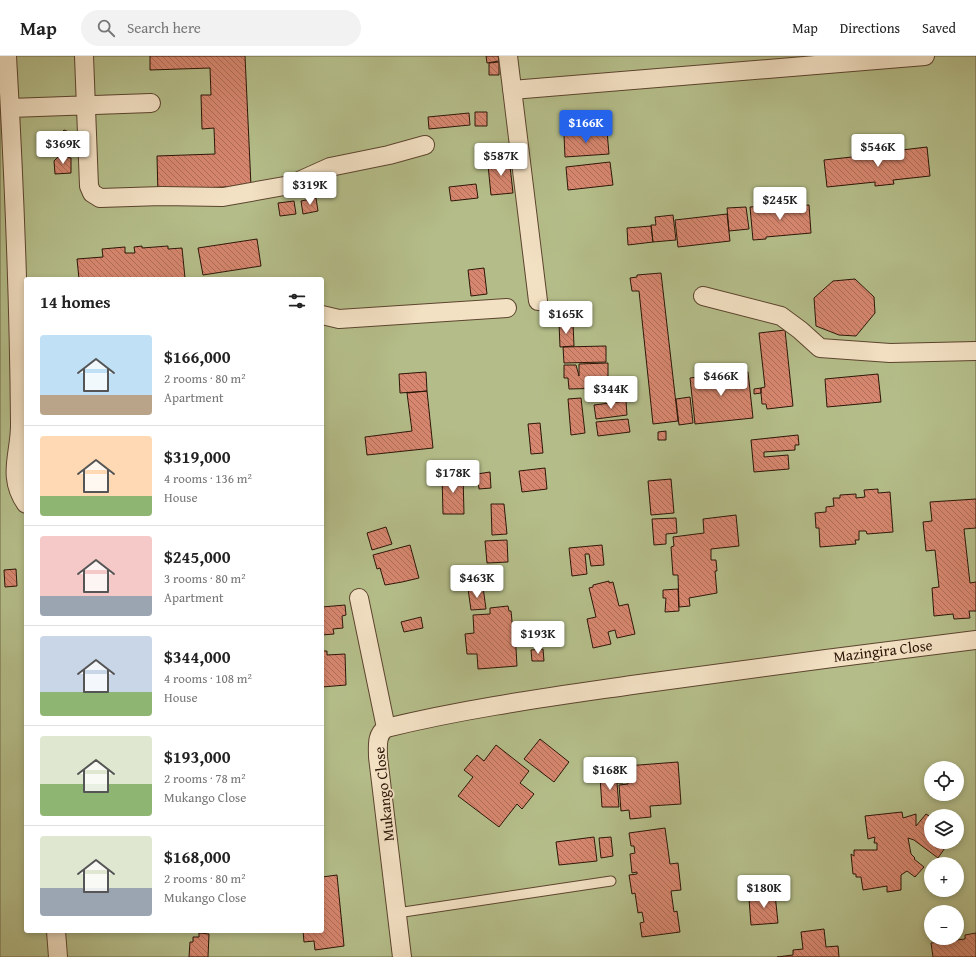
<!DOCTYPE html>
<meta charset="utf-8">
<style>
:root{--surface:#fff;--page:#f2f2f2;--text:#222;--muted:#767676;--line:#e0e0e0;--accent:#2563eb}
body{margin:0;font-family:"Gentium Book Plus",serif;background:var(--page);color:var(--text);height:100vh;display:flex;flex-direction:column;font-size:15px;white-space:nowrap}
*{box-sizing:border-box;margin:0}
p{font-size:13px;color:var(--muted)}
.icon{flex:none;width:22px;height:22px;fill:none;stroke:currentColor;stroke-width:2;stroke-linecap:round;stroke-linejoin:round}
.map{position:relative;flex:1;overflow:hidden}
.details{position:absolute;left:24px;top:221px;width:300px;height:656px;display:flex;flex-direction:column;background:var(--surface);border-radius:4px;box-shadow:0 2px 6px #0003}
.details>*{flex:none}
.fabs{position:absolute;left:924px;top:705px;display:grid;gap:8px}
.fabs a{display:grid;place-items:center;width:40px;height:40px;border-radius:50%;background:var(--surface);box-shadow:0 2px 6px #0003;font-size:20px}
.price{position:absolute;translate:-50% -34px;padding:0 9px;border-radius:4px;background:#fff;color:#222;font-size:13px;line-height:26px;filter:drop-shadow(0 1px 2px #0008)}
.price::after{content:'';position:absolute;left:50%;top:24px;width:12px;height:9px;margin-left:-6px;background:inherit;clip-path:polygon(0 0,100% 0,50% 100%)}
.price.active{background:var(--accent);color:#fff}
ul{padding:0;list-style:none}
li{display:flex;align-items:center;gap:12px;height:100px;padding:0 16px}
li+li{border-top:1px solid var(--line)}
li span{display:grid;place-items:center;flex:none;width:112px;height:80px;border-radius:4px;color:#555}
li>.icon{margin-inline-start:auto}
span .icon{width:48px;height:48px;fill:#fffc;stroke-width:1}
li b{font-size:17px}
h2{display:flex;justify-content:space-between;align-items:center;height:48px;padding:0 16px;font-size:17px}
header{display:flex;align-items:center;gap:24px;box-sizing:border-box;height:56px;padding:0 20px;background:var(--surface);border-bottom:1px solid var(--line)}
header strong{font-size:19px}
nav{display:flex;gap:22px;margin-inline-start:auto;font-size:14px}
.search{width:280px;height:36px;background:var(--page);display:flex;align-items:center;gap:10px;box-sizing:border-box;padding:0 14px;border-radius:22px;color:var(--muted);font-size:15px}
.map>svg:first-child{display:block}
.green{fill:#b4bd89;stroke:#706948;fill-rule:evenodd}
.building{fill:url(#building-back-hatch);stroke:#2c1507}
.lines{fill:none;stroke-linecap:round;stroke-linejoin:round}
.lane-casing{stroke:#5c442e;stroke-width:11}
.street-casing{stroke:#5c442e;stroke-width:20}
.lane{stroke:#f3e1c4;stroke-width:9}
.street{stroke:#f3e1c4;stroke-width:18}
.labels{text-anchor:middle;stroke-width:3.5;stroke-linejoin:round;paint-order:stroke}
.street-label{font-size:15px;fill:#2c1507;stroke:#f3e1c4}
</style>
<header>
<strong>Map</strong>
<div class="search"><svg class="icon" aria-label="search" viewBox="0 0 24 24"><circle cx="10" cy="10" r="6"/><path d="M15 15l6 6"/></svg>Search here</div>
<nav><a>Map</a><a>Directions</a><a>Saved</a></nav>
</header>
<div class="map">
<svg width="976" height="901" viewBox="0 0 976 901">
<defs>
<pattern id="building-back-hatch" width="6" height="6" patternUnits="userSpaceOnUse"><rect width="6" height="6" fill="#d7876f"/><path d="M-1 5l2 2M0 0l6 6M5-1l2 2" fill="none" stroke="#af6d59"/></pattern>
</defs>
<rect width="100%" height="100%" fill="#edd1a4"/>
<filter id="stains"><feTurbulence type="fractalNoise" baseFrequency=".005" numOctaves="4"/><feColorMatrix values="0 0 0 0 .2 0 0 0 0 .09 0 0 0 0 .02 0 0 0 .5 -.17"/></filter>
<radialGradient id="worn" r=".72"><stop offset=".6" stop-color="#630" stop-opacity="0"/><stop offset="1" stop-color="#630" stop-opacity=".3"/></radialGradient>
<!-- green -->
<path class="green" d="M0,0H976V901H0ZM26,223H322V875H26ZM931,712H957V738H931ZM931,760H957V786H931ZM931,808H957V834H931ZM931,856H957V882H931Z"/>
<!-- building -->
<path class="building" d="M150,0H245L251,130L200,132L158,139L157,100L215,98L214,72L202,73L201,39H211L210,12L150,14Z
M486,0H498L499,5L487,7Z
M499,6V19H489V7Z
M475,56H487V70H475Z
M469,57L470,69L429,73L428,61Z
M64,74L69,76V90H54V84Z
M607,75L609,98L565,101L564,79Z
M927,91L930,120L893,124L894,128L875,130V126L827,131L824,104L852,101V98L877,96V97Z
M59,100L71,102V117L55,118L54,105Z
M509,101L513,137L491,139L488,109L499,108V102Z
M610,106L613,129L568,134L566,111Z
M476,128L478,142L451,145L449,131Z
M316,142L318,155L303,158L301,145Z
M294,145L296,158L280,160L278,147Z
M787,148L788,151L809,149L811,177L766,181V183L753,184L750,151Z
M746,151L749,173L729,175L727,152Z
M727,158L730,185L678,191L675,164Z
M673,159L676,184L653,186L651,169H656L655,161Z
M651,170L653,186L628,189L627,172Z
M257,183L261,210L203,219L198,192Z
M142,190V192L168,190V193L182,192L185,222L171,223H79L77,203L103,201L102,193L125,191V197H135L134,191Z
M484,212L487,238L471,240L468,214Z
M661,217L678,365L653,368L639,235H632L630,222L637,221V219Z
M855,223L874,241L875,257L856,280L839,279L816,270L814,242L833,225Z
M559,267H573L574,290L560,291Z
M785,274L793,350L767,353L766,348H762L761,337V332L765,331L759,277Z
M606,290V306L564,307L563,291Z
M608,307V332L569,333L568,322H564V309H576L579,320V308Z
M724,310V318L748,316L753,362L695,368L690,322L712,319V311Z
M426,316L427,335L400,337L399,318Z
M878,318L881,346L827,351L825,323Z
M761,332V337L754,338V333Z
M427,335L433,392L367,399L365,381L412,375L407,337Z
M690,341L693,367L679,369L676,343Z
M581,342L585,377L571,379L568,343Z
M626,345L627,359L596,363L594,349Z
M628,363L630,376L598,380L596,366Z
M540,367L543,397L531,398L528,368Z
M666,375V384H658V376Z
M798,379L799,389H795V394L764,396V401L788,399L789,413L754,416L751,384Z
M545,412L547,433L522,436L519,415Z
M490,416L491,432L479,433L477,418Z
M442,419H463L464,458H443Z
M671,423L674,457L651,459L648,425Z
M878,433V437L890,436L893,476L867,478L866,475H859V484H855L856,488L820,491L819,472H816L815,457L826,456V451L834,450L833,442H840V439L856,438V442L865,441L864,434Z
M976,443V472L964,473L970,527L976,526V555H969L970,562L954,563L953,558L934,560L932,532L939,531L935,494L926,495L923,466L932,465L930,446Z
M491,448H504L507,478L492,479Z
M736,459L739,490L711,493V504H716L717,515H715L717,537L689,542L690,550L679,551L678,519H673L671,491L674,490L673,481L704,477L703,463Z
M676,462L677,477L666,478V488L654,489L652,463Z
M386,471L392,488L372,494L367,477Z
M507,484L508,506L487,507L485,485Z
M410,489L419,522L402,526L385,529L380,512L377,513L373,499Z
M602,489L604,509L591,510L589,498H585L587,518L572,520L569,492Z
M16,513L17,530L5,531L4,514Z
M609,525V527L613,526L619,550L628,548L635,578L617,582L615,574L608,576L611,588L593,592L587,563L596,561L589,532L593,531V529Z
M483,531L486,553L471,554L468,533Z
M678,533L679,555L665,556L666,542H663V534Z
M345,549L346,559L342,560L343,572L333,573L334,578L322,579V551Z
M508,550L509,555H511L513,575H515L517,610L478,613L477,598H467L465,578L474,577L473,559L490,558V552Z
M421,561L423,572L404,576L401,566Z
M543,593L544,605H532L531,594Z
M322,595H327V599L345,598L346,629L322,631Z
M540,683L569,706L554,726L524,703Z
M496,689L529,715L520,727L534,738L522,753L517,748L499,771L458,740L473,721L464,714L477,699L484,705Z
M678,706L681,748L650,750L651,761L630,763L629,754L621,755L619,729L628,728L626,710Z
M623,719V727H617L619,751H602L600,721Z
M902,756L903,762L916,758V770L926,758L931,761V786H949L938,802L914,784L908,782L911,798L915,802L914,803L924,811L915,821L907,815L901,819V834L887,836V830L863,834L861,821H856V818H853L851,798L854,800V794H877V787H874L875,781L868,783L865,760Z
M665,772L670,808L678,807L681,834L671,835L674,856L677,855L680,876L642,881L640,867L644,866L642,856L638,857L635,837L632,838L629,819L637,818V816L632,817L630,798L635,797L634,790H631L629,777Z
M594,781L597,805L559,809L556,786Z
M611,781L613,800L601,802L599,782Z
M337,819L344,890L315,894L314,885L304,886L303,875H322V821Z
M770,835V838H775L778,867L751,869L749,843L757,842L756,837Z
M824,873L826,891L838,890L839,901H777L793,899V894L803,893L801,876Z
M199,877L209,878L208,901H189L190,886H193V881H199Z
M976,877V901H933L931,887L965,883V879Z"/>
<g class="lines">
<defs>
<path id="lane" d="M397,857L611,825"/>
<path id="street" d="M7,0C14,122 19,244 20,366C21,397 6,419 26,448
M84,0L89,130L92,137L100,142L162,140L223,141L290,129L330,111L389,99L425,89
M508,0L538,245
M512,34L925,0
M10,52L151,47
M703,240L781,260L800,274L820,292L890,297L976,295
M322,259L339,263L507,252
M359,542L386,672
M56,875L58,901
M402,901L378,701C378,690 376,679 386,672C467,652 550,641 632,629C747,613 861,598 976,584"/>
</defs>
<!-- lane casing -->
<use href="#lane" class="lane-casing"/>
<!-- street casing -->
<use href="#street" class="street-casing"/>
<!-- lane -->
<use href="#lane" class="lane"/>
<!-- street -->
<use href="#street" class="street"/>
</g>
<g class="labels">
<!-- street labels -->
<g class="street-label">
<text transform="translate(883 595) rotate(-7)" y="5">Mazingira Close</text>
<text transform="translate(384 738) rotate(-96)" y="5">Mukango Close</text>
</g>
</g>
<rect width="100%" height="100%" filter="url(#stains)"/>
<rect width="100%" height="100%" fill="url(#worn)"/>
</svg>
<div class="fabs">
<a><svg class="icon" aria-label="locate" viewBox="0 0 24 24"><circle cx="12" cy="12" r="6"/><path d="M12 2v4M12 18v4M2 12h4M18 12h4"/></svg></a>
<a><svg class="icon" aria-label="layers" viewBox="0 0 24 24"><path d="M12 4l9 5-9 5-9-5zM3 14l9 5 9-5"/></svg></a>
<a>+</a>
<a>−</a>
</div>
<b class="price active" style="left:586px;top:88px">$166K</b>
<b class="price" style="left:63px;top:109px">$369K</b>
<b class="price" style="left:878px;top:112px">$546K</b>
<b class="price" style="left:501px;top:121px">$587K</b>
<b class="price" style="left:310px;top:150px">$319K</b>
<b class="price" style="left:780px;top:165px">$245K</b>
<b class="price" style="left:566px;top:279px">$165K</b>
<b class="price" style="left:721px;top:341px">$466K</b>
<b class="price" style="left:611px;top:354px">$344K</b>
<b class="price" style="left:453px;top:438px">$178K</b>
<b class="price" style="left:477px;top:543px">$463K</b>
<b class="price" style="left:538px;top:599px">$193K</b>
<b class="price" style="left:610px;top:735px">$168K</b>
<b class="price" style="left:764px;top:853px">$180K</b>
<section class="details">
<h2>14 homes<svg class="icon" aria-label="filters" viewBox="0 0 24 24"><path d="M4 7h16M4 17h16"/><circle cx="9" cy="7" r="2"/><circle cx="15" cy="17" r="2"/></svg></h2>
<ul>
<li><span style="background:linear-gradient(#bfe0f5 75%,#b9a48a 0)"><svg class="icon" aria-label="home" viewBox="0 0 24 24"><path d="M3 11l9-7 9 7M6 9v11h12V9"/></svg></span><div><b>$166,000</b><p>2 rooms · 80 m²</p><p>Apartment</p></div></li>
<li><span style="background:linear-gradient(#ffd9b3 75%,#8fb573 0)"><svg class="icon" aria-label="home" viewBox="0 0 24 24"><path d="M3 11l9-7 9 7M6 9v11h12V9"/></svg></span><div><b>$319,000</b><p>4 rooms · 136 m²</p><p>House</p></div></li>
<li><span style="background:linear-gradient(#f6c9c9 75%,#9aa5b1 0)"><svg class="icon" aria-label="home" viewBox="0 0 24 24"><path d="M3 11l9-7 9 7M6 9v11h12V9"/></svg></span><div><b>$245,000</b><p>3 rooms · 80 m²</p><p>Apartment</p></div></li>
<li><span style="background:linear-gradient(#c9d6e8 70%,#8fb573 0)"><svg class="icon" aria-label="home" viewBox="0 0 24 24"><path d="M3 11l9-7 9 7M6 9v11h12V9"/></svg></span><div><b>$344,000</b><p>4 rooms · 108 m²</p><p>House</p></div></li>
<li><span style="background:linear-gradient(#dfe7d0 60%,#8fb573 0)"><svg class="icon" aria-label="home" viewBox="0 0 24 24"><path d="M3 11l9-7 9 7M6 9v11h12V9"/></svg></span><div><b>$193,000</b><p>2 rooms · 78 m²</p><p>Mukango Close</p></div></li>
<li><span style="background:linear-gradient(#dfe7d0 65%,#9aa5b1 0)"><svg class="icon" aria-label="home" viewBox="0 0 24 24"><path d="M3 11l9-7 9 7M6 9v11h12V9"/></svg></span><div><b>$168,000</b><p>2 rooms · 80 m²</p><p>Mukango Close</p></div></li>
</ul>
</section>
</div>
